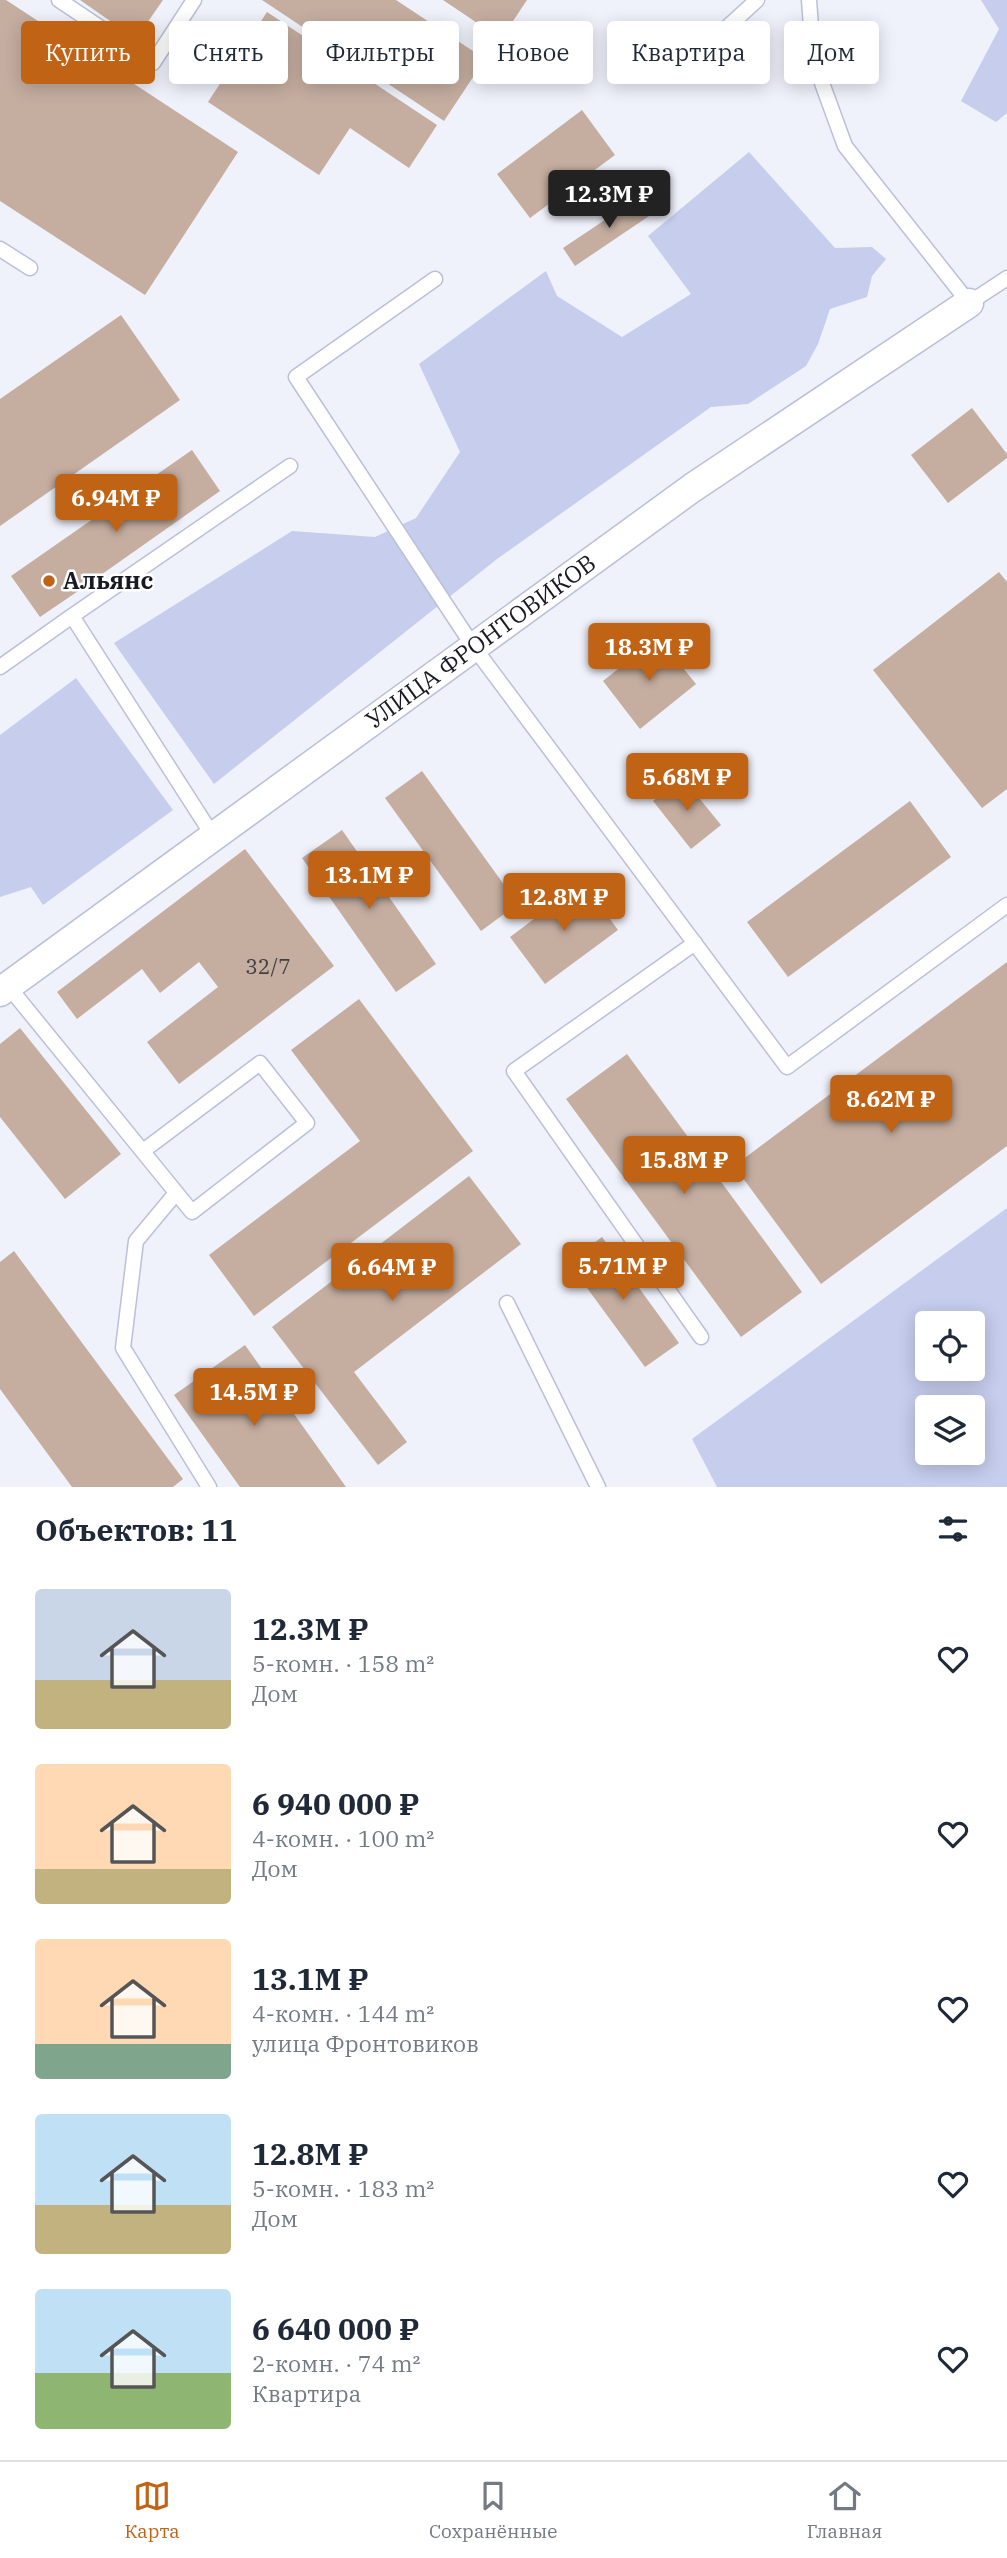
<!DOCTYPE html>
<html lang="ru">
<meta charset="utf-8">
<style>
:root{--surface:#fff;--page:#f2f2f3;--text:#1f2937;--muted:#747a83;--line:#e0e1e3;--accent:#c06315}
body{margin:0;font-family:"IBM Plex Serif",serif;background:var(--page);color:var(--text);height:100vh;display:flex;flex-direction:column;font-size:26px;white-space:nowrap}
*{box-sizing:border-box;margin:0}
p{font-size:23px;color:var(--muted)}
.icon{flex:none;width:38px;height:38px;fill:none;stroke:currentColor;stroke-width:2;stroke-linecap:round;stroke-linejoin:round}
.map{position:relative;height:1487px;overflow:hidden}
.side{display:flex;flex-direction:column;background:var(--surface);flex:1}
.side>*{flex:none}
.guide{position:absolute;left:21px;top:21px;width:966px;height:63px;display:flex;gap:14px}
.fabs{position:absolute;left:915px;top:1311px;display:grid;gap:14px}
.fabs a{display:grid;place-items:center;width:70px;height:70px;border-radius:7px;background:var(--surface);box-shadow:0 4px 18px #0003;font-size:35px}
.price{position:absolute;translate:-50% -60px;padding:0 16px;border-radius:7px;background:var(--accent);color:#fff;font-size:23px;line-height:46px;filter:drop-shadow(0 2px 4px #0008)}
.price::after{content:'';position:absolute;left:50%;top:42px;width:21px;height:16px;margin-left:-10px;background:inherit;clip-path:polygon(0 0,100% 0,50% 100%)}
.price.active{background:#222;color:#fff}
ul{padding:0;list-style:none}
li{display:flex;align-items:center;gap:21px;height:175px;padding:0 35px}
li span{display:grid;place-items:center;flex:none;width:196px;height:140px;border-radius:7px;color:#555}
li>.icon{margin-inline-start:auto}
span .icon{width:84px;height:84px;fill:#fffc;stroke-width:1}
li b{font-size:30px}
h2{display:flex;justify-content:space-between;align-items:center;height:84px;padding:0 35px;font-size:30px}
.pill{padding:0 24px;border-radius:7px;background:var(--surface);box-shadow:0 4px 18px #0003;font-size:24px;line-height:63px}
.pill.active{background:var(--accent);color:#fff}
.menu{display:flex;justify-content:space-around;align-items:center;height:98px;border-top:2px solid var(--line);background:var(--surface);font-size:19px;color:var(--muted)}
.menu a{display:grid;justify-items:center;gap:4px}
.menu .active{color:var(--accent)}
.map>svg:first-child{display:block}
.green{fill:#c6cded;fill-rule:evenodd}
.building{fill:#c5aea0}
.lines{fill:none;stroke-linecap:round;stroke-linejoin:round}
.service-casing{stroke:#bbc0d8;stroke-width:17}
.minor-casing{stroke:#bbc0d8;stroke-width:31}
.service{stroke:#fff;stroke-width:14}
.minor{stroke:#fff;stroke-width:28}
.poi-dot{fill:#c06315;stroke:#fff;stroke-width:2.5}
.labels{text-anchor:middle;stroke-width:5;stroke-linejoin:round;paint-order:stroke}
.number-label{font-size:21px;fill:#433e42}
.poi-label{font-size:24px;font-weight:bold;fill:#181922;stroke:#fff;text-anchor:start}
.street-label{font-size:24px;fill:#181922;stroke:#fff}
</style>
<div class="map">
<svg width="1007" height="1487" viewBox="0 0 1007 1487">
<rect width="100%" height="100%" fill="#eff1fb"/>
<!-- green -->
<path class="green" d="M981,0H1007V113L996,122L961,101L999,29Z
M749,152L835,248L872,247L886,259L872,276L867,297L830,309L818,344L806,366L748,404L711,407L497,559L214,784L114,643L292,531L375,537L416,518L460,452L419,364L546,271L557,296L622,337L691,294L648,236Z
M76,678L173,810L43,905L31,887L0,897V735Z
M1007,1208V1487H717L692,1439ZM928,1323H973V1368H928ZM928,1407H973V1452H928Z"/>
<!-- building -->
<path class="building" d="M0,0H6L238,152L145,295L0,201Z
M80,0H163L136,39Z
M262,0H396L485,59L444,121Z
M443,0H527L501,39Z
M267,12L437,125L409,168L350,128L319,175L208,102Z
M582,110L615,155L530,218L497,174Z
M642,195L655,212L575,266L563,248Z
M121,315L180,400L0,526V399Z
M972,408L1007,454V458L948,503L911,455Z
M192,450L220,491L88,584L79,572L87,585L40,617L11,576Z
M999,572L1007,582V789L982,808L873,670Z
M658,637L696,684L640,729L603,681Z
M422,771L518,904L481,931L385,798Z
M682,777L721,825L691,849L653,801Z
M910,801L951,857L788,977L747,922Z
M342,830L436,964L396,992L302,858Z
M245,849L334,966L179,1084L147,1042L218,987L199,962L160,993L142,969L77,1019L57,992Z
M583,882L618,930L545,984L510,937Z
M1007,962V1146L821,1284L734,1166Z
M359,999L473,1151L254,1316L209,1255L360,1141L291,1050Z
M20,1028L121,1154L65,1199L0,1117V1044Z
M627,1054L802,1292L741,1337L566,1099Z
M469,1176L521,1244L354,1372L407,1442L378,1465L272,1327Z
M602,1237L679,1343L645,1367L568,1262Z
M14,1251L183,1479L173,1487H72L0,1389V1262Z
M245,1345L346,1487H240L174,1395Z"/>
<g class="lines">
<defs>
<path id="service" d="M59,0L153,63L194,0
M809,0L812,40L822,83L845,146L969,303L1007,278
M708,45L757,0
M0,249L30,268
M435,279L296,377L473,646L787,1067L1007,905
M72,616L290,466
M0,667L72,616L213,836
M695,943L514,1071L701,1337
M8,986L192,1212L307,1123L260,1063L143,1151
M176,1193L136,1241L123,1348L209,1487
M507,1303L598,1487"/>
<g id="minor">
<path id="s1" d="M0,992L692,488L969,303"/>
</g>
</defs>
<!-- service casing -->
<use href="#service" class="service-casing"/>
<!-- minor casing -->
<use href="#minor" class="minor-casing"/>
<!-- service -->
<use href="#service" class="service"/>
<!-- minor -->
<use href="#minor" class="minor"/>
</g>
<!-- markers -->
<circle class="poi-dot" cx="49" cy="581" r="7"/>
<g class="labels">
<!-- number labels -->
<g class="number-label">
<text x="268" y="974">32/7</text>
</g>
<!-- poi labels -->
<g class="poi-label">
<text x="63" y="589">Альянс</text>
</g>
<!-- street labels -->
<g class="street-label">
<text dy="8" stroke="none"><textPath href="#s1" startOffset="595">УЛИЦА ФРОНТОВИКОВ</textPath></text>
</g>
</g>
</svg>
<div class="fabs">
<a><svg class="icon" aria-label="locate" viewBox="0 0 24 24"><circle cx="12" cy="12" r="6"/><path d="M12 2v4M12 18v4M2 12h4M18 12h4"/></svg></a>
<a><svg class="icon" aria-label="layers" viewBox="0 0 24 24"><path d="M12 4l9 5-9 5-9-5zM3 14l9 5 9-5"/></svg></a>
</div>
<b class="price active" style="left:609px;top:230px">12.3M ₽</b>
<b class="price" style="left:116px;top:534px">6.94M ₽</b>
<b class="price" style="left:649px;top:683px">18.3M ₽</b>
<b class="price" style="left:687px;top:813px">5.68M ₽</b>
<b class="price" style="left:369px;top:911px">13.1M ₽</b>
<b class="price" style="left:564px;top:933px">12.8M ₽</b>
<b class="price" style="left:891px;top:1135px">8.62M ₽</b>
<b class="price" style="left:684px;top:1196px">15.8M ₽</b>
<b class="price" style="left:623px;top:1302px">5.71M ₽</b>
<b class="price" style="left:392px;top:1303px">6.64M ₽</b>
<b class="price" style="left:254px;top:1428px">14.5M ₽</b>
<div class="guide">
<a class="pill active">Купить</a>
<a class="pill">Снять</a>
<a class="pill">Фильтры</a>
<a class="pill">Новое</a>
<a class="pill">Квартира</a>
<a class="pill">Дом</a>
</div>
</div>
<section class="side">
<h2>Объектов: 11<svg class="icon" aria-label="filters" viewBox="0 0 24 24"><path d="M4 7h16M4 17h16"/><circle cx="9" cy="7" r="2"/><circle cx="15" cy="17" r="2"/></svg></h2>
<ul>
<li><span style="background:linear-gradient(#c9d6e8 65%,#c2b280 0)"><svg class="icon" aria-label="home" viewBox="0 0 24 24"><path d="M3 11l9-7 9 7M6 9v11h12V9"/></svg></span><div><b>12.3M ₽</b><p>5-комн. · 158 m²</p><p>Дом</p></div><svg class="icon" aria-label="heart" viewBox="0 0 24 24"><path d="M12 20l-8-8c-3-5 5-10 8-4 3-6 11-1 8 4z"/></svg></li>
<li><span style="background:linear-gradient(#ffd9b3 75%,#c2b280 0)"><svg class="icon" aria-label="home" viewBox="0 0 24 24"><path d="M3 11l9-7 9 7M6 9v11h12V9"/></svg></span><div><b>6 940 000 ₽</b><p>4-комн. · 100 m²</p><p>Дом</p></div><svg class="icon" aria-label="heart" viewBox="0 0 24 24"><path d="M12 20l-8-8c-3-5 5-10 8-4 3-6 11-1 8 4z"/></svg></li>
<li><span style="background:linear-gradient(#ffd9b3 75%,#7fa58c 0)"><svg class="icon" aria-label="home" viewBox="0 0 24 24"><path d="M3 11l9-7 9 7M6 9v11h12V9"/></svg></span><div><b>13.1M ₽</b><p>4-комн. · 144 m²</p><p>улица Фронтовиков</p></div><svg class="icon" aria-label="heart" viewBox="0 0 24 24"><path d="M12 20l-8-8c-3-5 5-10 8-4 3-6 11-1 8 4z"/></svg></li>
<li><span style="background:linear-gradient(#bfe0f5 65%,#c2b280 0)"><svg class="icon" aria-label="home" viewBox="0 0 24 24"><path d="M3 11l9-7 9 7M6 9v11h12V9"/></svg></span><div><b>12.8M ₽</b><p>5-комн. · 183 m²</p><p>Дом</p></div><svg class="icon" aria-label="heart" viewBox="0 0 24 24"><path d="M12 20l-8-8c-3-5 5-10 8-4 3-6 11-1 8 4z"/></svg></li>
<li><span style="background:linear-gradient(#bfe0f5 60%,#8fb573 0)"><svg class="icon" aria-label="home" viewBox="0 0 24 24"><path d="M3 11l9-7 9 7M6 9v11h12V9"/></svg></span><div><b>6 640 000 ₽</b><p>2-комн. · 74 m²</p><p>Квартира</p></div><svg class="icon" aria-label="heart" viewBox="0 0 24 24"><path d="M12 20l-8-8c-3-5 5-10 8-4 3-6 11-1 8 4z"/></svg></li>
</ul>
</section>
<nav class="menu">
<a class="active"><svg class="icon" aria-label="map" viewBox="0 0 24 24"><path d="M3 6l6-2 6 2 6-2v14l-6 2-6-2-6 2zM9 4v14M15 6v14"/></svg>Карта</a>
<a><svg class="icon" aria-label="saved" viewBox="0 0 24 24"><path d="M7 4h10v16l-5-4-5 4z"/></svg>Сохранённые</a>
<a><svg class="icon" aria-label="home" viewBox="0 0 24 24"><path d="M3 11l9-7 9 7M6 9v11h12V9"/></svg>Главная</a>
</nav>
